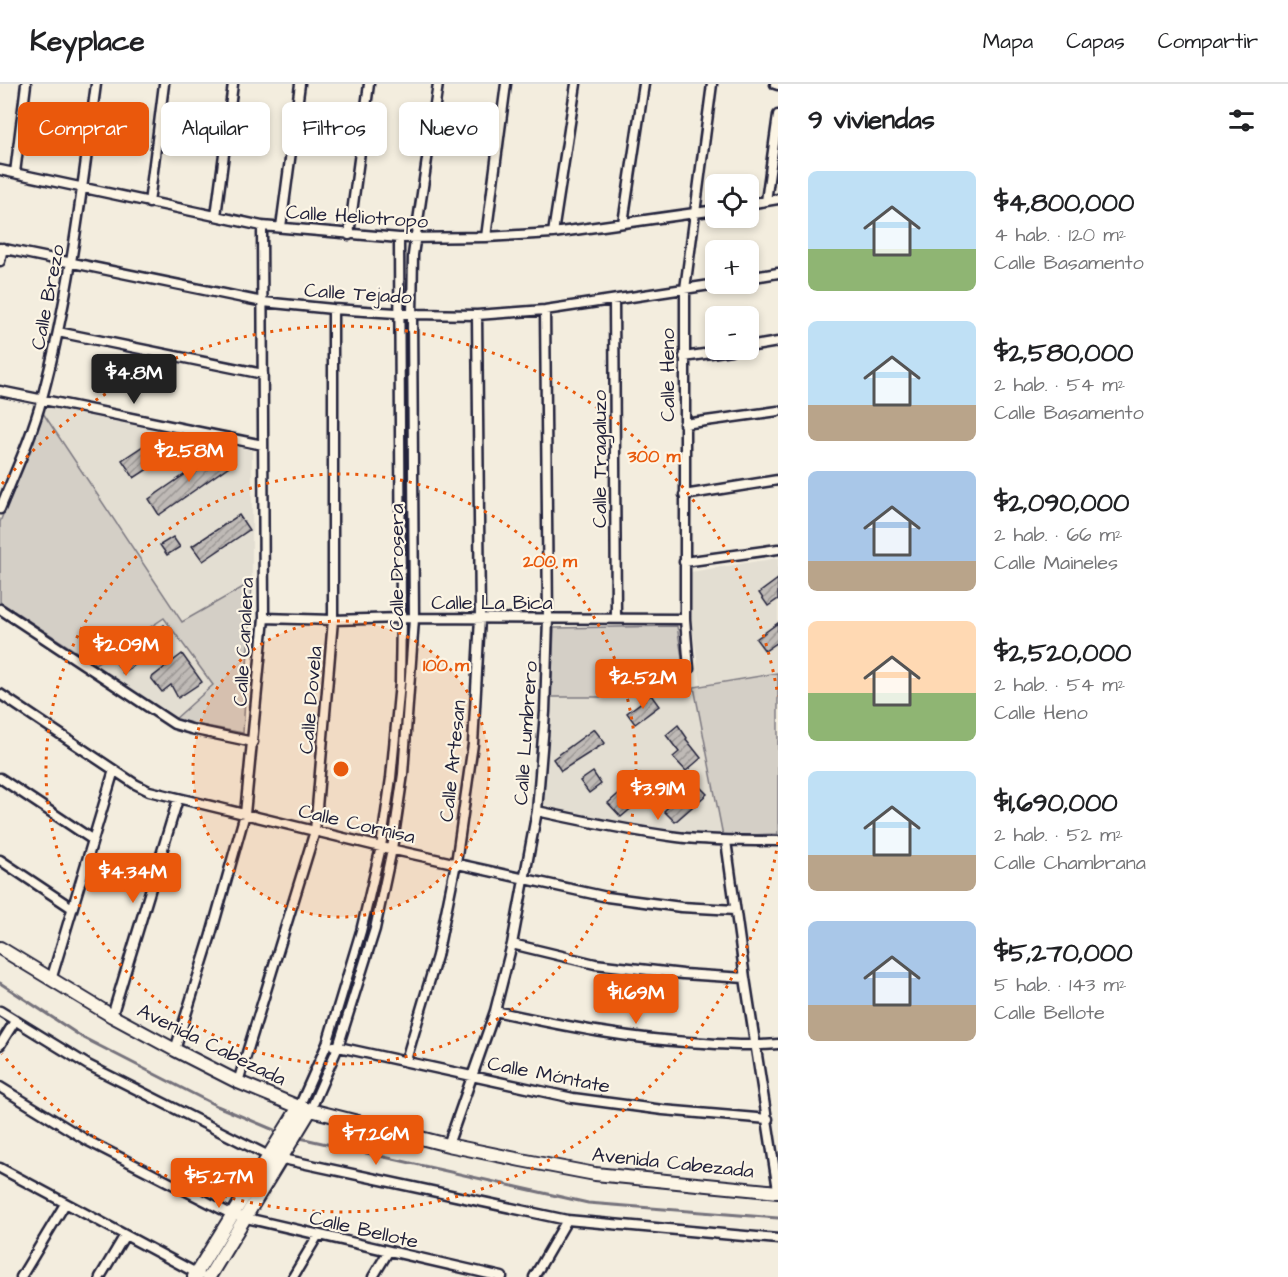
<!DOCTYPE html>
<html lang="es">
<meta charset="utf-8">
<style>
:root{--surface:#fff;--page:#f2f2f2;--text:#202124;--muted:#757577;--line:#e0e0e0;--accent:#ea580c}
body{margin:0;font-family:"Architects Daughter",sans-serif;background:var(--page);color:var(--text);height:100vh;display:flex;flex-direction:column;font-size:22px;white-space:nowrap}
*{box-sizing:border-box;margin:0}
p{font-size:20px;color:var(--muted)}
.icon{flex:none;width:33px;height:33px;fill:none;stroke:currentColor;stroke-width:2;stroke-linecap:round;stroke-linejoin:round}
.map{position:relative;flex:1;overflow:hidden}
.details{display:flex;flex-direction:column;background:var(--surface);width:510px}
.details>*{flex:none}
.guide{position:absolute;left:18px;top:18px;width:570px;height:54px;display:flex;gap:12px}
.buttons{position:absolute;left:705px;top:90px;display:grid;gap:12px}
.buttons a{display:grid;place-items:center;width:54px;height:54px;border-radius:9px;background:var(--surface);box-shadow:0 3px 9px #0003;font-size:30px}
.price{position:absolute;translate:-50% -51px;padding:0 14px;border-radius:6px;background:var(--accent);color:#fff;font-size:20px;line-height:39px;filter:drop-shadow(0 2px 3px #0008)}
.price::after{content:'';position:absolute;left:50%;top:36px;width:18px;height:14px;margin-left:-9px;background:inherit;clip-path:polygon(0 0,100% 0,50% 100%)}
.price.current{background:#222;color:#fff}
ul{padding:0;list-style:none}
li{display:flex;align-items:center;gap:18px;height:150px;padding:0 30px}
li span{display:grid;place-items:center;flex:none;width:168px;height:120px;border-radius:9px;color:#555}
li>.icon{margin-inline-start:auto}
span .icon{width:72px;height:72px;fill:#fffc;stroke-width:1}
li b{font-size:26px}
h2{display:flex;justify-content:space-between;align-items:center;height:72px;padding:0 30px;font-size:26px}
.pill{padding:0 21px;border-radius:9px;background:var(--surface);box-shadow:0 3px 9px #0003;font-size:21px;line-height:54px}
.pill.current{background:var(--accent);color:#fff}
header{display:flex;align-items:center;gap:36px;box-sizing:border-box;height:84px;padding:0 30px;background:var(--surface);border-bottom:2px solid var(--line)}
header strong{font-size:28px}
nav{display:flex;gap:33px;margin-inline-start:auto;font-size:21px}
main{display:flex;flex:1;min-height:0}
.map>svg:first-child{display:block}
.built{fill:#e3ded2}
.green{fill:#d4cfc6;stroke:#7b7880;stroke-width:1.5}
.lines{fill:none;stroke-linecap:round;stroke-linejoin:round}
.stream{stroke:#75727b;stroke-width:3}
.building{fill:url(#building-hatch);stroke:#22223b;stroke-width:1.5}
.street-casing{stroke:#22223b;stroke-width:13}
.secondary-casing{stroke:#22223b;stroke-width:16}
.street{stroke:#fcf5e5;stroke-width:8}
.secondary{stroke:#fcf5e5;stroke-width:12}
.ring{fill:none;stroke:#e8590c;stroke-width:3;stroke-dasharray:3 6}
.labels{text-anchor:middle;stroke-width:4.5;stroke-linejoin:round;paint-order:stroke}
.street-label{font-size:20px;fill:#22223b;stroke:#fcf5e5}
.centre{fill:#e8590c;stroke:#fcf5e5;stroke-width:3}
.ring-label{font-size:18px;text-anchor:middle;font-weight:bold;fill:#e8590c;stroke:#fcf5e5;stroke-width:4.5;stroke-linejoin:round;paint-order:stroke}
</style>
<header>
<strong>Keyplace</strong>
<nav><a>Mapa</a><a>Capas</a><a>Compartir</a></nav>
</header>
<main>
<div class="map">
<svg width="778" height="1193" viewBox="0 0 778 1193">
<defs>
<pattern id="building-hatch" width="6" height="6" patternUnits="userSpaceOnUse" patternTransform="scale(1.5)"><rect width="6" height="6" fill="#bfbab6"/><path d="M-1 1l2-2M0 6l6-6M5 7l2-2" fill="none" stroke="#9b9795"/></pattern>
</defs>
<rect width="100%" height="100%" fill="#f3edde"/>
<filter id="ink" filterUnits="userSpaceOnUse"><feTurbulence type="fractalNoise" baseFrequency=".0167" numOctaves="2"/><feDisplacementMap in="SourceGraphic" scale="12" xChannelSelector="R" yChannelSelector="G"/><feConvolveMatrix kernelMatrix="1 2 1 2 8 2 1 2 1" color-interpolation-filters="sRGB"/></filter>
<g filter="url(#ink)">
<!-- built -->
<path class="built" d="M46,323L252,366V498L183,538L43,329Z
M778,474V589L701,601L692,542L690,488Z
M164,534L213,601L174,636L95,580Z
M694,603L723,752H683L599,737L541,720L551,613H610Z"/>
<!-- green -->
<path class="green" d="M43,329L182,538L252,498L243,649L174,636L213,601L164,534L95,580L0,518V438Z
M677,542L687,604L610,613H551L554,544Z
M778,589V750L723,752L694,603Z"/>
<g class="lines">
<!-- stream -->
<path class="stream" d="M0,899L82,953L217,1022L274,1046
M300,1054L588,1119L778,1134"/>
</g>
<!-- building -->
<path class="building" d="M161,350L174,368L134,394L122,376Z
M224,367L232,380L159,431L149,415L187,389L189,391Z
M239,431L249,446L203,477L192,462Z
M173,453L180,463L167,471L160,461Z
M778,495V515L768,522L759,509Z
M778,539V558L765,567L756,555Z
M164,541L173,555L123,589L113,574L122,567L124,570Z
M182,570L202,598L178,614L171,601L162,608L151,594Z
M651,611L659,622L635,640L627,629Z
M678,641L687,654L686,655L701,674L686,687L673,673L679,668L666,651Z
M594,645L605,659L561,687L553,675Z
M593,688L601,700L589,709L580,697Z
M641,690L654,705L621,733L608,719Z
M695,698L707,710L675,738L664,727Z"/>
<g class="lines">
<defs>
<path id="street" d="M775,0L778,1
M0,86L262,142L399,154L486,153L553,149L716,126
M15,89L26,0
M766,117L778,31
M149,119L164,0
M748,120L778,115
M216,132L233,0
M623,139L644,0
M281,143L300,0
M553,149L576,0
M349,151L369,0
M486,153L506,0
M0,164L263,218L333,225L412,230L477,231L545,226L717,200
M0,177L3,164
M748,194L778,189
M614,216L616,534
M58,248L263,290
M748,263L778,258
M684,273L731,266
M0,307L263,361
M684,340L778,327
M684,411L778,396
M0,425C15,388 32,352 42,314C70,211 82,105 96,0
M684,478L778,465
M0,525L174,640L191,645L253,658
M264,534L333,536L401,534L685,535
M689,585L685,535V205L712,0
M0,610L135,700L149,707L381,763L607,813L681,823L735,826
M0,694L93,756
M537,727C583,737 630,747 677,753C710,757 744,757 778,757
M726,757L745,894L778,1106
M0,776L72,824
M512,860L595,880L683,890L745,894
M51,896L114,686
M0,927L88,981L269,1072L567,1136L778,1155
M495,927C564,942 633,956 704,959C729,961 753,962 778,960
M112,932L178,715
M0,961L15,937
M334,962L573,1014L663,1026L768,1035
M175,966L210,854L245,730L264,534L262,142
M406,976L437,872L456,779L473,660L480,534L477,231
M238,998L315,747L333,536V225
M0,1003L88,1057L233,1131L502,1193
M299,1023L327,960L361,847L381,763L391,694L400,599L401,534L399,154
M311,1025L338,963L375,845L392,765L403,690L414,535L412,230L413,171L438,0
M448,1061L495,927L512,860L537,727L545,628L548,534L545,226
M0,1084L200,1191
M21,1193L65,1120
M100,1193L125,1151
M293,1193L318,1151
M373,1193L388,1168
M534,1193L567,1136"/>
<path id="secondary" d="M0,864L112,932L175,966L238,998L299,1023L448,1061L521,1076L595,1090L778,1108
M194,1193L299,1023
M209,1193L311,1025"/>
</defs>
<!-- street casing -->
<use href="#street" class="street-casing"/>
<!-- secondary casing -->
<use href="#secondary" class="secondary-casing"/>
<!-- street -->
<use href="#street" class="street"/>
<!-- secondary -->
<use href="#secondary" class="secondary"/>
</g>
</g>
<!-- distance rings -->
<circle cx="341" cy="685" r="148" fill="#e8590c" fill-opacity=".12"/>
<g class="ring">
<circle cx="341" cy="685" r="148"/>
<circle cx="341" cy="685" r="295"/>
<path d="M778 758A443 443 0 0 1 2 970M2 400A443 443 0 0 1 778 612"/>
</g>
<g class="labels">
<!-- street labels -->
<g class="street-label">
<text transform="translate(357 132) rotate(4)" y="7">Calle Heliotropo</text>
<text transform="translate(358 209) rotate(4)" y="7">Calle Tejado</text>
<text transform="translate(47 213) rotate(-79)" y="7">Calle Brezo</text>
<text transform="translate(667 291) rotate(-90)" y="7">Calle Heno</text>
<text transform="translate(599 375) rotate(-90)" y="7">Calle Tragaluzo</text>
<text transform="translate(396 483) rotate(-90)" y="7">Calle Drosera</text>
<text x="492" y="525">Calle La Bica</text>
<text transform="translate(243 558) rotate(-87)" y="7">Calle Canalera</text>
<text transform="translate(310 616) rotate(-85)" y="7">Calle Dovela</text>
<text transform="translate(525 649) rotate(-86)" y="7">Calle Lumbrero</text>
<text transform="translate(452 677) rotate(-84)" y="7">Calle Artesan</text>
<text transform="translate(357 739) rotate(13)" y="7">Calle Cornisa</text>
<text transform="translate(212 960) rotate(26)" y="7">Avenida Cabezada</text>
<text transform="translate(549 990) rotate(11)" y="7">Calle Móntate</text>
<text transform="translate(673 1078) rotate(6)" y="7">Avenida Cabezada</text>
<text transform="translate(364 1145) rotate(13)" y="7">Calle Bellote</text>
</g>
</g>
<circle cx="341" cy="685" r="9" class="centre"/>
<g class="ring-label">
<text x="654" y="378">300 m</text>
<text x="550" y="483">200 m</text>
<text x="446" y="587">100 m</text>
</g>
</svg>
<div class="buttons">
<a><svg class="icon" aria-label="locate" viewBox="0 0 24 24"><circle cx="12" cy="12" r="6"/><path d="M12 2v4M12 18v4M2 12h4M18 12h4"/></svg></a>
<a>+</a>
<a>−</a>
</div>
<b class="price current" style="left:134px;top:321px">$4.8M</b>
<b class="price" style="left:189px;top:399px">$2.58M</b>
<b class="price" style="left:126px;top:593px">$2.09M</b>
<b class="price" style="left:643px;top:626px">$2.52M</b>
<b class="price" style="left:658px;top:737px">$3.91M</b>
<b class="price" style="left:133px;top:820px">$4.34M</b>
<b class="price" style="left:636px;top:941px">$1.69M</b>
<b class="price" style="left:376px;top:1082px">$7.26M</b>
<b class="price" style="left:219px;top:1125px">$5.27M</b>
<div class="guide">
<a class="pill current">Comprar</a>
<a class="pill">Alquilar</a>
<a class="pill">Filtros</a>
<a class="pill">Nuevo</a>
</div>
</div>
<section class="details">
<h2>9 viviendas<svg class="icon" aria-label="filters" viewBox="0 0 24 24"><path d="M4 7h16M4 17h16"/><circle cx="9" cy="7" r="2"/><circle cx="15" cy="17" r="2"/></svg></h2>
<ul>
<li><span style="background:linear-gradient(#bfe0f5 65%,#8fb573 0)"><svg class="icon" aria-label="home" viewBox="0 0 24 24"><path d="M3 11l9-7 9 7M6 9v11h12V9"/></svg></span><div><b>$4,800,000</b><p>4 hab. · 120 m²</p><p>Calle Basamento</p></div></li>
<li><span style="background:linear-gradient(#bfe0f5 70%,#b9a48a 0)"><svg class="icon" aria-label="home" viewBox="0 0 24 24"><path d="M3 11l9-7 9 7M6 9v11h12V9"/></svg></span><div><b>$2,580,000</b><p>2 hab. · 54 m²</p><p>Calle Basamento</p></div></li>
<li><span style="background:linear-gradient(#a9c7e8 75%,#b9a48a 0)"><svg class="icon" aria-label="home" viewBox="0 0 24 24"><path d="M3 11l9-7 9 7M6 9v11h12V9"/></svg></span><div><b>$2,090,000</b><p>2 hab. · 66 m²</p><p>Calle Maineles</p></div></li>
<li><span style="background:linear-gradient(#ffd9b3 60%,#8fb573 0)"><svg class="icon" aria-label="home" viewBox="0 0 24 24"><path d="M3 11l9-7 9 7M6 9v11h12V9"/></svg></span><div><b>$2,520,000</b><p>2 hab. · 54 m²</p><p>Calle Heno</p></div></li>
<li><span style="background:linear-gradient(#bfe0f5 70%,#b9a48a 0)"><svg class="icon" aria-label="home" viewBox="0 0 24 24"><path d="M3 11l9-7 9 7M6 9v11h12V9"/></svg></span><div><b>$1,690,000</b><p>2 hab. · 52 m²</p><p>Calle Chambrana</p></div></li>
<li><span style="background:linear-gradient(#a9c7e8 70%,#b9a48a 0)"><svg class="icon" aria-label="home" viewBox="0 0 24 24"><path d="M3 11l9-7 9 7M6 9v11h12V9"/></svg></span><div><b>$5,270,000</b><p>5 hab. · 143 m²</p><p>Calle Bellote</p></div></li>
</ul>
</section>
</main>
